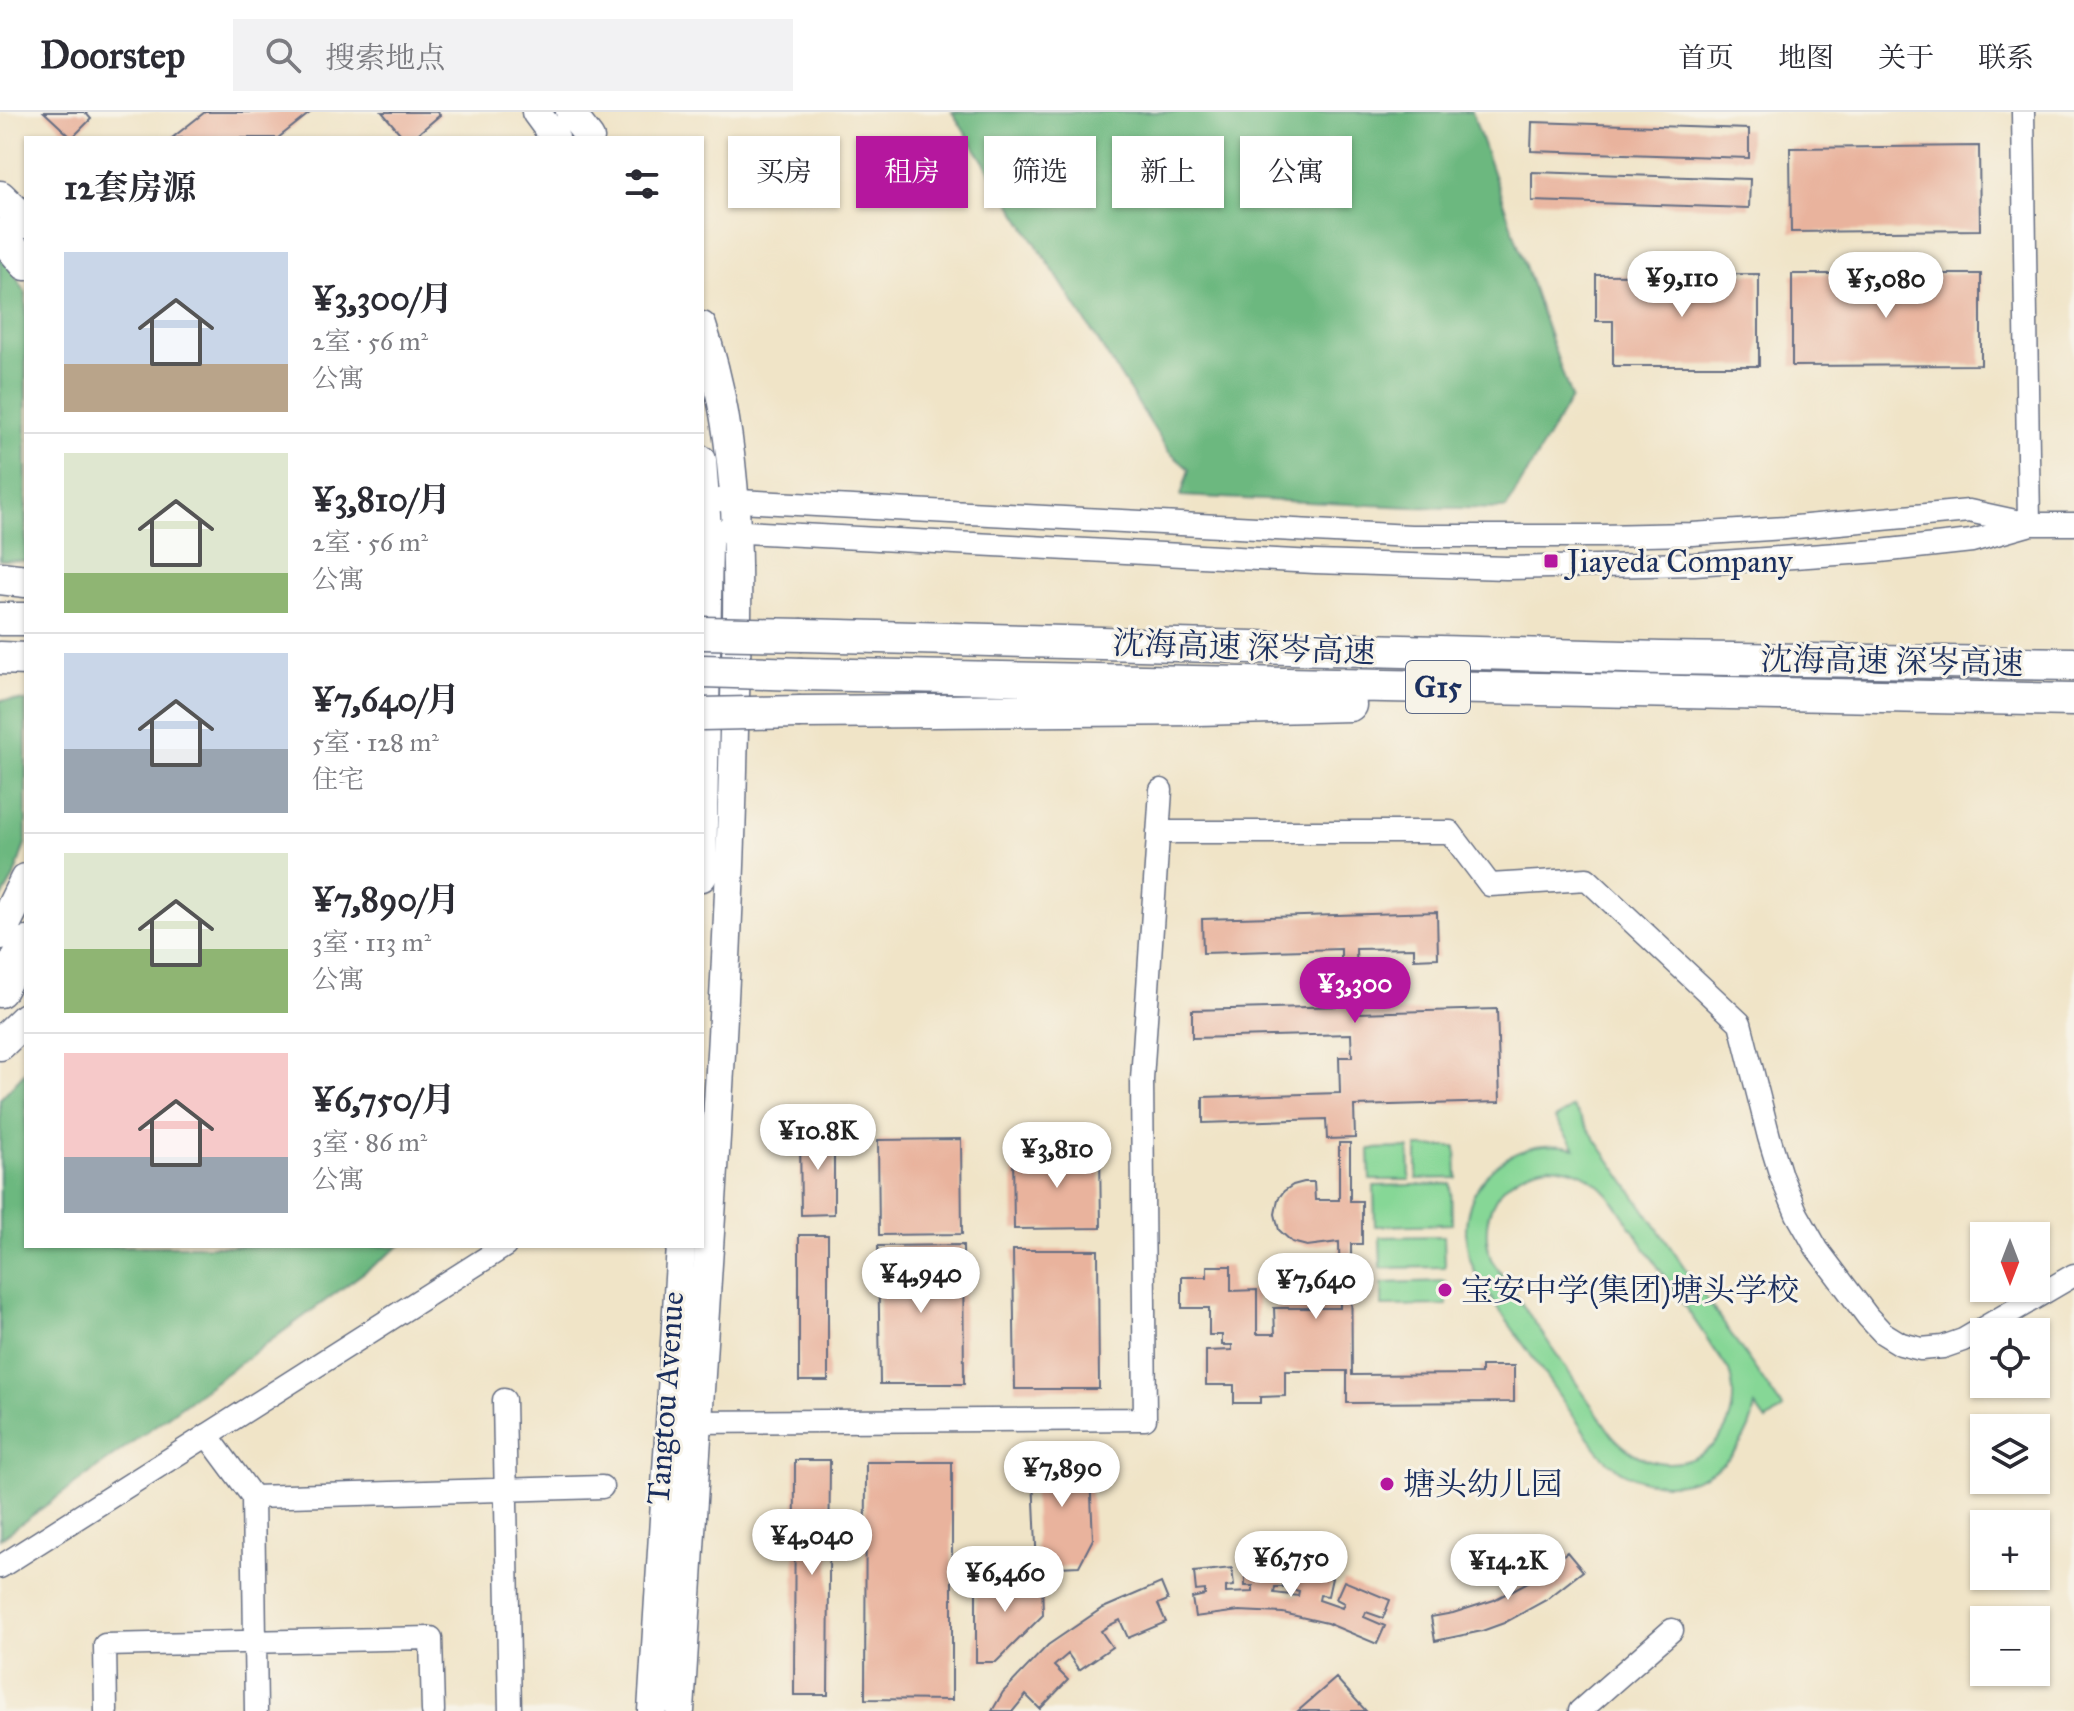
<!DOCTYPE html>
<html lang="zh">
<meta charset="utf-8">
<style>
:root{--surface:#fff;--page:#f2f2f3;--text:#2b2b33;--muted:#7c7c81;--line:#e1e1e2;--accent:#b5179e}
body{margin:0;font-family:"IM FELL Great Primer","Noto Serif SC",serif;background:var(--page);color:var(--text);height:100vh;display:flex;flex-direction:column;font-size:30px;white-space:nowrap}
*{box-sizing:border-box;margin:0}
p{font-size:26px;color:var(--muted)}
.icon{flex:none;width:44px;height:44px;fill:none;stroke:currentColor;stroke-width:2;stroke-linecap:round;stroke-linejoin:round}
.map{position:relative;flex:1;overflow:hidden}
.drawer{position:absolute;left:24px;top:24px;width:680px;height:1112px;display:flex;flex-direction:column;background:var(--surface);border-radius:0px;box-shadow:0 2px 6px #0004}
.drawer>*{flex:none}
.top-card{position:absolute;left:728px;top:24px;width:760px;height:72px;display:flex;gap:16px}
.needle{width:52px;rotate:180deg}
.controls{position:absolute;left:1970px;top:1110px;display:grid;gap:16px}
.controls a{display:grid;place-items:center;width:80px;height:80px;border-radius:0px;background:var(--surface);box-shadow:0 2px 6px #0004;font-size:40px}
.price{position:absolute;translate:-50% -68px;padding:0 18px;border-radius:28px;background:#fff;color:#222;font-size:26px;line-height:52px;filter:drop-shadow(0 2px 4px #0008)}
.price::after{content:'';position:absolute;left:50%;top:48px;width:24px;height:18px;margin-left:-12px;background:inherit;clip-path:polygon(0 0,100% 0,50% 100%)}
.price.current{background:var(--accent);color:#fff}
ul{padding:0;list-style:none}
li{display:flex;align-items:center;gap:24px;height:200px;padding:0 40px}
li+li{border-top:2px solid var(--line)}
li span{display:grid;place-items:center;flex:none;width:224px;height:160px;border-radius:0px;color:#555}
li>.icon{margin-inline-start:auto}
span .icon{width:96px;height:96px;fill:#fffc;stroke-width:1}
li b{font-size:34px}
h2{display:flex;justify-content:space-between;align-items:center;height:96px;padding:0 40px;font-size:34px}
.pill{padding:0 28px;border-radius:0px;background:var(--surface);box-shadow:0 2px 6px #0004;font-size:28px;line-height:72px}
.pill.current{background:var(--accent);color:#fff}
header{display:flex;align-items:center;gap:48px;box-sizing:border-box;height:112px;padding:0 40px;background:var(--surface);border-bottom:2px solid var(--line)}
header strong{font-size:38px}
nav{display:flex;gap:44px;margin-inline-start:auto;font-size:28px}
.search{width:560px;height:72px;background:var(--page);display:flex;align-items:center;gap:20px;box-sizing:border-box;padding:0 28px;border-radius:0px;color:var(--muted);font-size:30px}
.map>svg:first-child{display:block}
.green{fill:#86d796;stroke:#50837a;stroke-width:2;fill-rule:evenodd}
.forest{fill:#6cb87f;stroke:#44746e;stroke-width:2}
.building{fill:#e9b39d}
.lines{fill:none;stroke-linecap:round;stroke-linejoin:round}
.minor-casing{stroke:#666e83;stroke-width:25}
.major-casing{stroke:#666e83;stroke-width:31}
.highway-casing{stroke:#666e83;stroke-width:35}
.minor{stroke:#fff;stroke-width:22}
.major{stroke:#fff;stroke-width:28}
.highway{stroke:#fff;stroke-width:32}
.highway-bridge-casing{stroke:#666e83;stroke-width:35;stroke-linecap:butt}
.highway-bridge{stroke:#fff;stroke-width:32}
.poi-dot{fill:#b5179e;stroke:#f7f3e8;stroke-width:3}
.labels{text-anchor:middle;stroke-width:6;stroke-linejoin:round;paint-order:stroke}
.shield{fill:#f7f3e8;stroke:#5d6a87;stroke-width:2}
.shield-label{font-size:30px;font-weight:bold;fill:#1b2f5e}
.poi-label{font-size:32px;fill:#1b2f5e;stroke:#f7f3e8;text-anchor:start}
.street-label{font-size:32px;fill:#1b2f5e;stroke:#f7f3e8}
</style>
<header>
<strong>Doorstep</strong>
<div class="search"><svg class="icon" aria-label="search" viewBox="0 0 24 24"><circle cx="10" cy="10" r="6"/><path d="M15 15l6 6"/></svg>搜索地点</div>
<nav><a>首页</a><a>地图</a><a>关于</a><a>联系</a></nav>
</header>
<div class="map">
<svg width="2074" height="1599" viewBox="0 0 2074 1599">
<rect width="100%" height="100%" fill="#f7f3e8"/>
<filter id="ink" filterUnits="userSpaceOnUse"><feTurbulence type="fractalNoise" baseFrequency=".0125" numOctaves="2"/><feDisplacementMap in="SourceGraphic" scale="16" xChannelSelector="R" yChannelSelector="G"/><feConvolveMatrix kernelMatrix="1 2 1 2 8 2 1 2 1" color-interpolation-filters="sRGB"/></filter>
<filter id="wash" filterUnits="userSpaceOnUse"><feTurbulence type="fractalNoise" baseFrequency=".006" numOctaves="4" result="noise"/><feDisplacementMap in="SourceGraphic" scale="32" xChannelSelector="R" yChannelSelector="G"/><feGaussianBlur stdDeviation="1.8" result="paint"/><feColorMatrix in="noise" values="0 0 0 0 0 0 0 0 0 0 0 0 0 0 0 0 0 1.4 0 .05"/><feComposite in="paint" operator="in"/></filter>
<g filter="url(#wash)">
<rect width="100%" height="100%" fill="#f0e4c7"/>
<!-- green -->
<path class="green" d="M1573,995L1783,1297L1766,1309L1755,1294C1745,1357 1679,1392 1623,1360C1611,1354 1603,1345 1595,1335L1480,1170C1439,1098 1493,1019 1575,1036L1555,1007ZM1548,1054C1574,1055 1591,1063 1609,1083L1729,1259C1753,1337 1665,1384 1612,1323L1491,1147C1477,1100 1499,1063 1548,1054Z
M1417,1035H1456L1457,1066L1417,1067Z
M1409,1036L1410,1068H1370L1369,1037Z
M1451,1072L1452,1112L1375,1114L1374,1074Z
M1444,1124L1445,1155L1381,1156L1380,1125Z
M1446,1169L1447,1193L1382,1194V1171Z"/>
<!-- forest -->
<path class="forest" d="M952,0H1472L1571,286L1506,397L1412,395L1181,384L1189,357L1169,340Z
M0,144L12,158L26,181V449L0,448Z
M0,588L26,589V729L13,767L0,789Z
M26,959V1134H400L0,1427V987Z"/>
<g id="blocks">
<!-- building -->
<path class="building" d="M44,0H85L91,7L72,26Z
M205,0H311L278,26H172Z
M382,0H438L440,3L413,26H404Z
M1532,10L1749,17V46L1531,39Z
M1979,34L1980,118L1791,120L1790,36Z
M1532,60L1750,67L1749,96L1532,89Z
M1759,162V254H1613V209H1596V163Z
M1792,162H1981V253L1792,254Z
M1437,800L1438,846L1414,847V836L1356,837L1358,901L1497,897L1500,990L1354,994L1355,1026L1327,1027L1326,1007L1203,1011V985L1340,981L1339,945H1352L1351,922L1192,926V898L1344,894L1343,880H1333L1332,850H1341V837L1203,841L1202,807Z
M840,1020L841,1039H834V1102L801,1103L800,1021Z
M961,1027L962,1122L879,1123L878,1028Z
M1339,1031H1350V1089H1362V1132H1351L1352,1263L1481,1262V1254H1514V1290L1347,1291V1259H1285V1284L1260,1285V1291H1234V1273H1206V1239L1232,1238V1233H1222V1223H1209V1196H1182V1165H1207V1154H1231V1179L1257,1178V1222H1275L1274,1196H1340L1339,1130L1307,1134L1292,1130L1279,1118L1275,1102L1278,1087L1284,1079L1293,1073L1304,1070H1314L1315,1088H1339Z
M1100,1038L1101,1116L1014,1117L1013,1039Z
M799,1123H828V1269H799Z
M963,1133L964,1272H880L878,1134Z
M1013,1138H1098L1099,1277H1015Z
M1089,1342L1093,1427L1079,1454L1037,1456L1032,1344Z
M795,1348H830L828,1583H794Z
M866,1350H952V1588L865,1587Z
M1567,1440L1583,1459L1546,1488L1504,1511L1482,1519L1435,1529L1431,1505L1453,1501L1494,1488L1532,1468Z
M1245,1455L1283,1456V1475H1275L1274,1481L1298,1484L1299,1479L1291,1477L1295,1458L1332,1466L1328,1484L1320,1483L1319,1488L1342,1496L1344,1491L1336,1487L1344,1469L1390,1488L1383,1506L1366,1500L1364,1505L1385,1514L1377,1532L1327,1511L1283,1501L1239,1499L1195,1505L1192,1486L1205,1483V1478L1196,1479L1194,1460L1232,1456L1234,1474L1226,1475V1481L1253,1480V1474H1245Z
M976,1467H1042L1043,1503L996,1550H976Z
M1161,1471L1168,1488L1158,1492L1166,1510L1128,1526L1120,1508L1110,1513L1101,1519L1112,1535L1079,1558L1068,1542L1054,1554L1068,1568L1040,1597L1026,1583L1013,1599H992L1003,1580L1048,1533L1101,1497Z
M1336,1566L1366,1599H1298Z"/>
</g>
</g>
<g filter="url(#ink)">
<use href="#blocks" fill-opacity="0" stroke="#666e83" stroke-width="2"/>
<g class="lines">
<defs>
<path id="minor" d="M2023,0L2029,412
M719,388L1411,424H1600L1692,422L1785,416L1969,399L2029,412H2074
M707,418L1315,450L1506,456L1694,452L1880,439L1972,429L2028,413
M1158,720H1450L1490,773L1587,767L1740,911L1769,1025L1781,1064L1797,1102L1817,1137L1868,1205L1883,1221L1901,1232L1921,1237L1943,1235L1963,1228L2074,1163
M504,1288L510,1599
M683,1310L1145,1307L1142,968L1161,678
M207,1323L253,1385L256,1599
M253,1385L602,1375
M0,1455L505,1134
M106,1599L105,1533L431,1526L433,1599
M1580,1599L1672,1518"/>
<path id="major" d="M536,0L555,26
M570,0L590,26
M702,348L708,431L702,765
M652,1599L681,1134
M680,1599C689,1455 697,1311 707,1167C718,997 729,827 733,657C736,510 750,356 702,214"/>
<path id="highway" d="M0,85L26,110
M0,122L26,152
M0,466L26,469
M0,507H26
M803,523L1662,546L2074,552
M0,546L26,547
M802,562L2074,588
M801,600L1199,597L1350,593
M0,821L26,768
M0,879L26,831
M0,932L26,907"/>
</defs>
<!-- minor casing -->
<use href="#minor" class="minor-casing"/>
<!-- major casing -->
<use href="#major" class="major-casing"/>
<!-- highway casing -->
<use href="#highway" class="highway-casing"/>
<!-- minor -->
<use href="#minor" class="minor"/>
<!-- major -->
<use href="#major" class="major"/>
<!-- highway -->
<use href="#highway" class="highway"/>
<defs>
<path id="highway-bridge" d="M702,521L803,523
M702,559L802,562
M702,602L801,600"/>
</defs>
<!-- highway-bridge casing -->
<use href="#highway-bridge" class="highway-bridge-casing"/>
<!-- highway-bridge -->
<use href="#highway-bridge" class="highway-bridge"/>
</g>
</g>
<!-- markers -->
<g class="poi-dot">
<rect x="1543" y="441" width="16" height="16" rx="4"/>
<circle cx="1445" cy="1178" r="8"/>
<circle cx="1387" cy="1372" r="8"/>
</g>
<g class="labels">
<!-- shield labels -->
<rect class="shield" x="1406" y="549" width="64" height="52" rx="6"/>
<g class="shield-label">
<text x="1438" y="585">G15</text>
</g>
<!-- poi labels -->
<g class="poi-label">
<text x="1567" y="460">Jiayeda Company</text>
<text x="1461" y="1189">宝安中学(集团)塘头学校</text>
<text x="1403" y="1383">塘头幼儿园</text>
</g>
<!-- street labels -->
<g class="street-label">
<text transform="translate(1244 535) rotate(2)" y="11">沈海高速 深岑高速</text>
<text transform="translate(1892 549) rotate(1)" y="11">沈海高速 深岑高速</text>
<text transform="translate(665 1286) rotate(-86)" y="11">Tangtou Avenue</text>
</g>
</g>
</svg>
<div class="controls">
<a><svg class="needle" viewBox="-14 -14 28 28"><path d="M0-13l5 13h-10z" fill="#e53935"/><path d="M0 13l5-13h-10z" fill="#7c7c81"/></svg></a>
<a><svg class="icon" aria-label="locate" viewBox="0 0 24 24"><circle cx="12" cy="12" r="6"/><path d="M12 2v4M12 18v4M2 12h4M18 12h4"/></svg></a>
<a><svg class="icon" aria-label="layers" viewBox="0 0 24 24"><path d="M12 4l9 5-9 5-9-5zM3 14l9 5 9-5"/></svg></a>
<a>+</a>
<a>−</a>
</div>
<b class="price" style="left:1682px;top:207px">¥9,110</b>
<b class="price" style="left:1886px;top:208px">¥5,080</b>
<b class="price current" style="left:1355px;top:913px">¥3,300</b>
<b class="price" style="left:818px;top:1060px">¥10.8K</b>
<b class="price" style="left:1057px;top:1078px">¥3,810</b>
<b class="price" style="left:921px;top:1203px">¥4,940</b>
<b class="price" style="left:1316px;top:1209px">¥7,640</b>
<b class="price" style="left:1062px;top:1397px">¥7,890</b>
<b class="price" style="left:812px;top:1465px">¥4,040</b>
<b class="price" style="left:1291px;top:1487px">¥6,750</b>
<b class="price" style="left:1508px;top:1490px">¥14.2K</b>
<b class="price" style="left:1005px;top:1502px">¥6,460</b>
<div class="top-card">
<a class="pill">买房</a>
<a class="pill current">租房</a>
<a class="pill">筛选</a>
<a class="pill">新上</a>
<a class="pill">公寓</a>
</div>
<section class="drawer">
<h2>12套房源<svg class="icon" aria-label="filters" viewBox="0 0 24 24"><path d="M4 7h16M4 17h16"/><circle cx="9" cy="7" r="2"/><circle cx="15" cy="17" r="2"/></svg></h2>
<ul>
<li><span style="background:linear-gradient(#c9d6e8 70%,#b9a48a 0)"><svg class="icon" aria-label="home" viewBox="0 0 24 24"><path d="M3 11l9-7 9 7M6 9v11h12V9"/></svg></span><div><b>¥3,300/月</b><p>2室 · 56 m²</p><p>公寓</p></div></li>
<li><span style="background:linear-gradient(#dfe7d0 75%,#8fb573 0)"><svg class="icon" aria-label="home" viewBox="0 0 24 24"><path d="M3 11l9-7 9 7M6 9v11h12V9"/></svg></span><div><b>¥3,810/月</b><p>2室 · 56 m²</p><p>公寓</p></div></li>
<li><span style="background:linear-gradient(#c9d6e8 60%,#9aa5b1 0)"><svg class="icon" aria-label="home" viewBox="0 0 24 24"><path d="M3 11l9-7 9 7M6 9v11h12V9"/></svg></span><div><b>¥7,640/月</b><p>5室 · 128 m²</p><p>住宅</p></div></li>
<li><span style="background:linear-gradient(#dfe7d0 60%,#8fb573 0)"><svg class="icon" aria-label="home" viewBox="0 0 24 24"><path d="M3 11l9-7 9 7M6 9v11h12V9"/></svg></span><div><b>¥7,890/月</b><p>3室 · 113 m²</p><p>公寓</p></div></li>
<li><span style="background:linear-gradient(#f6c9c9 65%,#9aa5b1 0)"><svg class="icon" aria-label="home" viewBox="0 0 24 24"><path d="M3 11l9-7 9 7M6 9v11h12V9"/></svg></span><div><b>¥6,750/月</b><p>3室 · 86 m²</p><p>公寓</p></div></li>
</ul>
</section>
</div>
